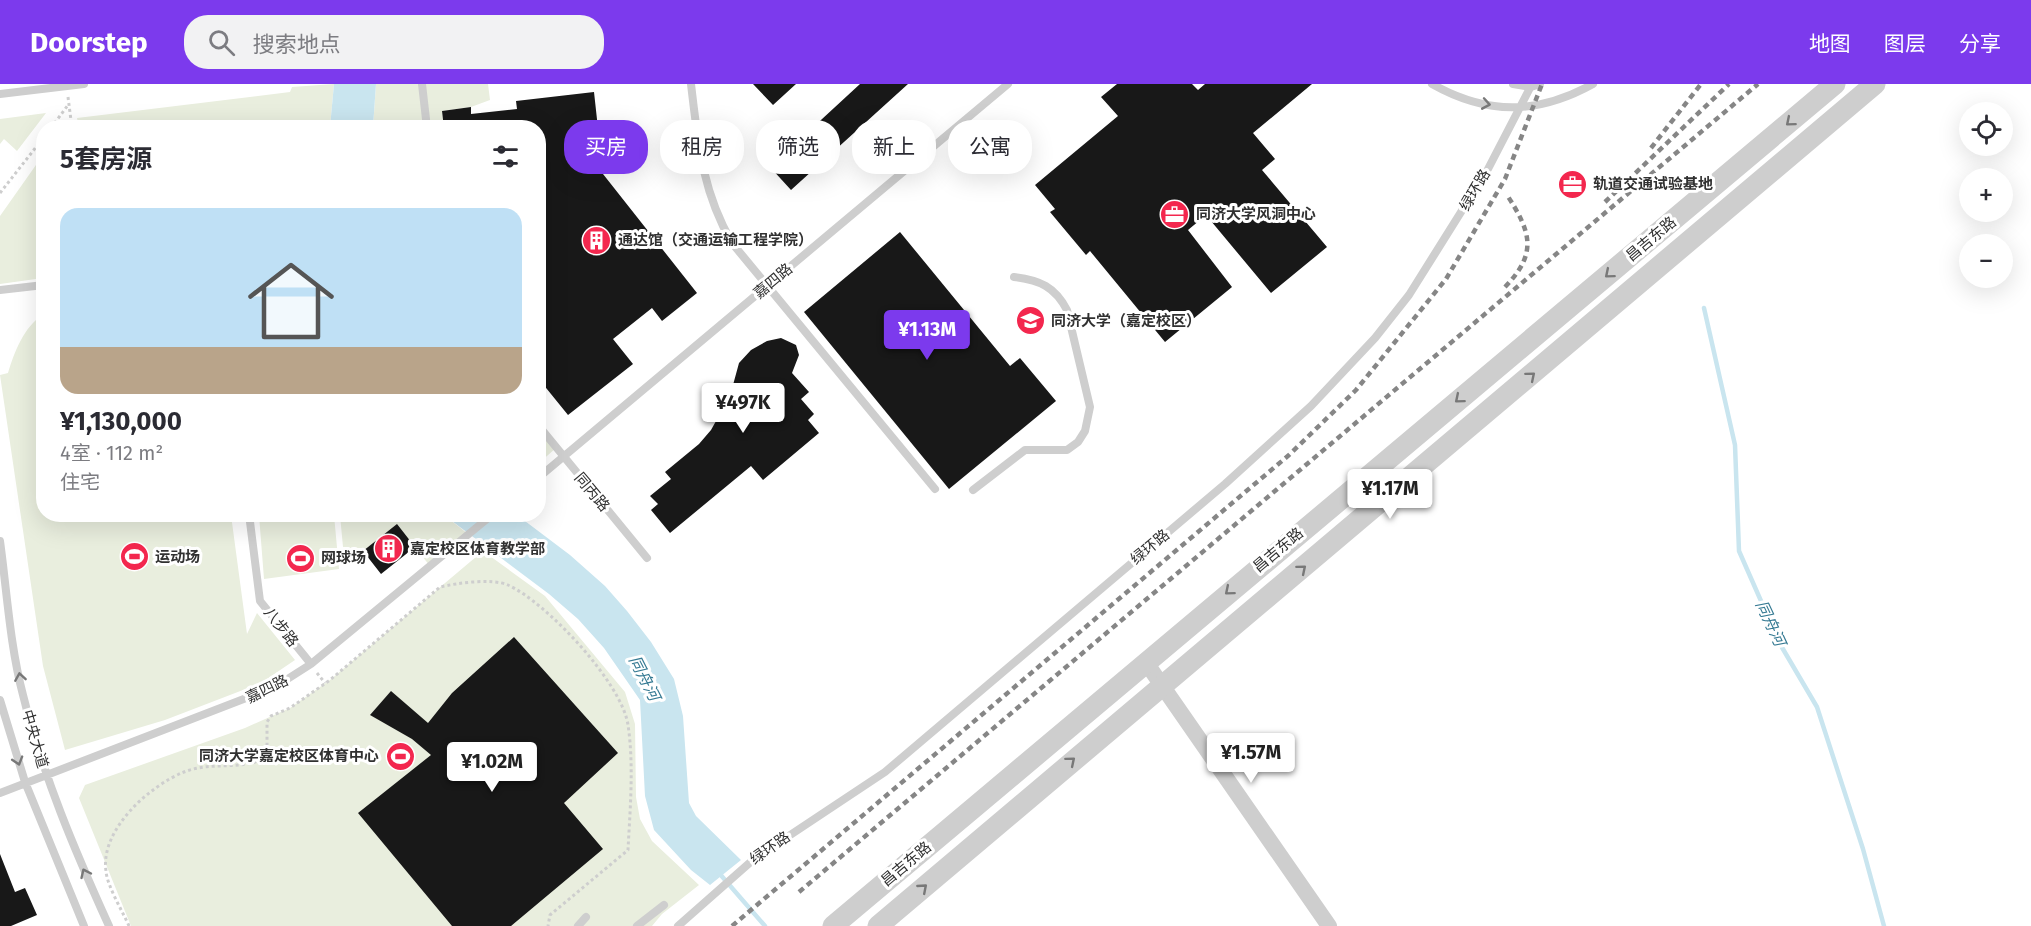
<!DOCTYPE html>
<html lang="zh">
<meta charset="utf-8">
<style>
:root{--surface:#fff;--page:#f2f2f3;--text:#2b2b33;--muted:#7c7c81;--line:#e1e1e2;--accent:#7c3aed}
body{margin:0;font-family:"Fira Sans","Noto Sans SC",sans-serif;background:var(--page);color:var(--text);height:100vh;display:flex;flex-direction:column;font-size:22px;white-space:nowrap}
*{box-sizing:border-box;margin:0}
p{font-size:20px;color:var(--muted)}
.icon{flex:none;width:33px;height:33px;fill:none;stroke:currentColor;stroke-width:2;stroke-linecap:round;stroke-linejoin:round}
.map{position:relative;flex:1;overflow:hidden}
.sheet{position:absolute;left:36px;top:36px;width:510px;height:402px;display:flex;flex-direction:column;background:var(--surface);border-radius:24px;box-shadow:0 6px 24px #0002}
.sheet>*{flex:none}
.hud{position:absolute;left:564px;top:36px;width:570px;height:54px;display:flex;gap:12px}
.controls{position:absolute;left:1959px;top:18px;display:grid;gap:12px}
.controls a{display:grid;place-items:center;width:54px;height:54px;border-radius:50%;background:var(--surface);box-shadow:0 6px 24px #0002;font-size:30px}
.price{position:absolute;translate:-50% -51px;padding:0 14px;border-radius:6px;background:#fff;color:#222;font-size:20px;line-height:39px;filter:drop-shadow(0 2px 3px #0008)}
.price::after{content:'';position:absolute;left:50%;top:36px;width:18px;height:14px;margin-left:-9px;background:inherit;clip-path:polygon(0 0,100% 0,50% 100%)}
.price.active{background:var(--accent);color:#fff}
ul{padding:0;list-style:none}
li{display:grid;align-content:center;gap:12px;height:318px;padding:0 24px}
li+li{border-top:2px solid var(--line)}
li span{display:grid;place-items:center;height:186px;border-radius:18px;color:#555}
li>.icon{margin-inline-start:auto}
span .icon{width:108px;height:108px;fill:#fffc;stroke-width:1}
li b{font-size:26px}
h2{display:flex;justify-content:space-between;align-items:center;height:72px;padding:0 24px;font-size:26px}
.tag{padding:0 21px;border-radius:24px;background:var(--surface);box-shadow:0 6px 24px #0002;font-size:21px;line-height:54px}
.tag.active{background:var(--accent);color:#fff}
header{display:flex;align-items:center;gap:36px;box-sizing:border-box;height:84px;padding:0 30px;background:var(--accent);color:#fff}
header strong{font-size:28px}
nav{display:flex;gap:33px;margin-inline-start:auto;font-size:21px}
.search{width:420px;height:54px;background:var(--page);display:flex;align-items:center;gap:15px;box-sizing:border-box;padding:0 21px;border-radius:24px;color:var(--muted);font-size:22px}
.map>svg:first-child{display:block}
.green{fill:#e9eede}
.water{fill:#c9e5ef}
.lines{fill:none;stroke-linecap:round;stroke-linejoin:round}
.stream{stroke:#c9e5ef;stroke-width:4.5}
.building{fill:#181818}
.path{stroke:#cecece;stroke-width:3;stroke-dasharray:3 3;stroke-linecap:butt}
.service{stroke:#cecece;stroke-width:8}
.minor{stroke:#cecece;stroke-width:16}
.tertiary{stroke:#cecece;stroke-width:21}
.rail{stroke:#868686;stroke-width:4.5;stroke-dasharray:6 4.5;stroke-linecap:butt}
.oneway{stroke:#787878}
.labels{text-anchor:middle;stroke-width:6;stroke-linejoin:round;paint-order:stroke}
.poi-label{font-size:15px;font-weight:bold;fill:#313131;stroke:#fff;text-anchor:start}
.street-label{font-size:15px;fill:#313131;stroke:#fff}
.water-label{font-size:16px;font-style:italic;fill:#357a93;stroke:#fff}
</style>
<header>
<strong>Doorstep</strong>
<div class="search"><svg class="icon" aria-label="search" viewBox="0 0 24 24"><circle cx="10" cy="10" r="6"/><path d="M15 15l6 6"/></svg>搜索地点</div>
<nav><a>地图</a><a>图层</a><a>分享</a></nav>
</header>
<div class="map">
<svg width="2031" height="842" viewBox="0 0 2031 842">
<rect width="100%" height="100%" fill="#fff"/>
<!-- green -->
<path class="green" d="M334,0L330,43L79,44L77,34L290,8L292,3Z
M376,0H488L490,16L471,23L442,27L444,43L373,44Z
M46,29L17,67L4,55L0,60V35Z
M43,71V194L0,200V132Z
M43,231L44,430L231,431L247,550L257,529L295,576L261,599L165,636L65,666L43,582L0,291L8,289C14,269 24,242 43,231Z
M538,342L556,364L539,379H538Z
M259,431H334L339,485L264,495Z
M340,431H444L468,450L430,482L397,441L363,467L343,463Z
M483,467L545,512L625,608L635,640L636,713L640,735L652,757L699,801L662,830L652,842H131L79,714L85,701L245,644L290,624L330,596Z"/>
<!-- water -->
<path class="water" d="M334,0H376L373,43H330Z
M444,431H517L570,471L605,502L627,527L651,558L674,595L683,632L689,719L696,732L741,776L710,801L691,786L654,746L645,712L640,616L604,564L578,535L549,510Z"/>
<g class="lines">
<!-- stream -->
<path class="stream" d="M1704,224L1735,361L1739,467L1780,560L1817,623L1863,765L1884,842
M719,789L765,842"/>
</g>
<!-- building -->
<path class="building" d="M753,0H796L773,21Z
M860,0H908L791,106L770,83Z
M1117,0H1192L1198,6L1205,0H1312L1253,49L1275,75L1262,86L1327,163L1271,209L1206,131L1188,146L1232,203L1165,258L1090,167L1086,171L1050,128L1055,125L1035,101L1118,32L1101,13Z
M594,8L603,90L697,209L662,237L652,224L613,255L633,280L568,331L538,294V102L544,98L538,44H444L442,27L471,23V30L517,25L516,17Z
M900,148L1010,282L1020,274L1056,317L949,405L804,228Z
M781,254L796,261L799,271L792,289L809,308L801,315L814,330L808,336L819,349L763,396L751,382L670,449L651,426L658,420L650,412L671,395L665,388L699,360L711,346L730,312L739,279L751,266L767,257Z
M397,440L415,463L381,490L363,467Z
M514,553L618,669L564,719L603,765L511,842H452L358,729L431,671L412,655L370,631L391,607L428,639L452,609Z
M0,770L15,808L25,804L37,831L11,842H0Z"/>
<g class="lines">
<!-- path -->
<path class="path" d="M68,13L72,44
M51,44L68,21
M0,109L44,53
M317,589L325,599
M129,842C123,828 107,802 106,787C100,746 149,702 184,688C206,679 229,684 252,679C257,678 262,673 267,669V638L271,632L290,624L330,596L440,503C457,499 492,494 508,501C547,519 622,599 628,641C634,680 630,727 628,766L550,831L548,842"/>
<!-- service -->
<path class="service" d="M422,0L427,44
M691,0C698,59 702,107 732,159L935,405
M1432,0C1487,31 1537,31 1593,0
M1513,0L1531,3L1540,0
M0,10L84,0
M0,206L44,201
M538,341L647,474
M538,394L1008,0
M973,406L1025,366H1067L1078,358L1085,347L1090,323L1067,226C1055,203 1040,196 1014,193
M249,430L260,517L311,580
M0,457C7,508 10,562 23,611C43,692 75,767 109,842
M0,616L25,698L84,842
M0,709L275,603L311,580L493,430
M578,842L586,833
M637,842L664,821
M678,842L754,775L885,688L1225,400L1311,322L1375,254L1409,211L1488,85L1532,0"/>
<!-- minor -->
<path class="minor" d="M1145,577L1329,842"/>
<!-- tertiary -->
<path class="tertiary" d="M833,842L1835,0
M878,842L1875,0"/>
<!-- rail -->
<path class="rail" d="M1651,64L1701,0
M1605,118L1729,0
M1505,203C1538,169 1531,148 1507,111
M799,808L1758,0
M732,842L1289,371L1356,306L1446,195L1505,95L1542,0"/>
</g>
<!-- one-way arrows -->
<defs><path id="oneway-chevron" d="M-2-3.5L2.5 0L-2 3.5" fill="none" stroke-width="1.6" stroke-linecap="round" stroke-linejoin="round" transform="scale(1.5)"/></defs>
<g class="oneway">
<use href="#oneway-chevron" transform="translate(1486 20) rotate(10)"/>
<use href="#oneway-chevron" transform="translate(1790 38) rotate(140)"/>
<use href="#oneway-chevron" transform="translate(1609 190) rotate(140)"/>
<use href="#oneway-chevron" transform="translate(1531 292) rotate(-40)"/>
<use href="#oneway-chevron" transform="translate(1459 315) rotate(140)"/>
<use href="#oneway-chevron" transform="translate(1302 485) rotate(-40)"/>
<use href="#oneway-chevron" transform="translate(1229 507) rotate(140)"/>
<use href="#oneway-chevron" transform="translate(20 593) rotate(-99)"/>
<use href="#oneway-chevron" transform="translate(18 677) rotate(73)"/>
<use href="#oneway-chevron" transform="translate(1071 677) rotate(-40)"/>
<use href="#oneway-chevron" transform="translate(85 789) rotate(-115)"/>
<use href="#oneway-chevron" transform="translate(923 804) rotate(-41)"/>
</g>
<!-- icons -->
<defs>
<symbol id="office-disc" viewBox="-11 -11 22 22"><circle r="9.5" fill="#f3274e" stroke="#fff"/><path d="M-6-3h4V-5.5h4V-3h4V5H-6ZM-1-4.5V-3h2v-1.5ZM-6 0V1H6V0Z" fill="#fff"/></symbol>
<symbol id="building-disc" viewBox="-11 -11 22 22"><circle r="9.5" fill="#f3274e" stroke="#fff"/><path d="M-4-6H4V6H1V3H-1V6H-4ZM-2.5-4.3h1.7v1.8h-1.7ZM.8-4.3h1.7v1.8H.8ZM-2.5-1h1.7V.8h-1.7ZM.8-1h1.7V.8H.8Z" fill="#fff"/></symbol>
<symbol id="university-disc" viewBox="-11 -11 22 22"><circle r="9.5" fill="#f3274e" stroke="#fff"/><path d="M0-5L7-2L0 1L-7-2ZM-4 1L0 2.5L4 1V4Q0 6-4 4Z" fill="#fff"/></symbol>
<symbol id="stadium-disc" viewBox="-11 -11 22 22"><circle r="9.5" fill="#f3274e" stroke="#fff"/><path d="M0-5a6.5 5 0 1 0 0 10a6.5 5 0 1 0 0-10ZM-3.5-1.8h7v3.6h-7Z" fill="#fff"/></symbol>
</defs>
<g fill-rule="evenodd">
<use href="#office-disc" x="1556" y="84" width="33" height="33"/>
<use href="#office-disc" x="1158" y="114" width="33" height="33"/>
<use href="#building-disc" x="580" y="140" width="33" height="33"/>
<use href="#university-disc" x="1014" y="220" width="33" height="33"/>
<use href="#building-disc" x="372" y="448" width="33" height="33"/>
<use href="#stadium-disc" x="118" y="456" width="33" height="33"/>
<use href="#stadium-disc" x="284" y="458" width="33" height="33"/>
<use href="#stadium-disc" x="384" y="656" width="33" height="33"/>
</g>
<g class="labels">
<!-- poi labels -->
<g class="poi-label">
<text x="1593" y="105">轨道交通试验基地</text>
<text x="1196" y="135">同济大学风洞中心</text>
<text x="618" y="161">通达馆（交通运输工程学院）</text>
<text x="1051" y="242">同济大学（嘉定校区）</text>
<text x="410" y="470">嘉定校区体育教学部</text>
<text x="155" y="478">运动场</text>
<text x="321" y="479">网球场</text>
<text x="379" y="677" text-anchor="end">同济大学嘉定校区体育中心</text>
</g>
<!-- street labels -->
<g class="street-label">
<text transform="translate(1475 106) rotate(-60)" y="5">绿环路</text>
<text transform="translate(1651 155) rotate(-40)" y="5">昌吉东路</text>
<text transform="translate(773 197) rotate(-40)" y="5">嘉四路</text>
<text transform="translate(592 408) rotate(50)" y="5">同丙路</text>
<text transform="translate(1150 463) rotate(-40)" y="5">绿环路</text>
<text transform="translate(1278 466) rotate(-40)" y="5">昌吉东路</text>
<text transform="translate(281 543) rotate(52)" y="5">八步路</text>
<text transform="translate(267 605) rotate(-26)" y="5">嘉四路</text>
<text transform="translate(35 655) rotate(74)" y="5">中央大道</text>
<text transform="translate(770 764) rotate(-35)" y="5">绿环路</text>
<text transform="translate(906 780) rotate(-40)" y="5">昌吉东路</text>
</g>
<!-- water labels -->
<g class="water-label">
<text transform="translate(1771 539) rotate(65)" y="6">同舟河</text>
<text transform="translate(645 594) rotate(63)" y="6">同舟河</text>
</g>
</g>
</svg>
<div class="controls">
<a><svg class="icon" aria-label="locate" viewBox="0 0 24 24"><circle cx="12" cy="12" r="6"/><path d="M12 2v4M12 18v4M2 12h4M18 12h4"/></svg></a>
<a>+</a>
<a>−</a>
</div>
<b class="price active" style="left:927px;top:277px">¥1.13M</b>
<b class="price" style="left:743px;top:350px">¥497K</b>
<b class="price" style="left:1390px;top:436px">¥1.17M</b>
<b class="price" style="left:1251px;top:700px">¥1.57M</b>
<b class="price" style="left:492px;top:709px">¥1.02M</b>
<div class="hud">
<a class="tag active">买房</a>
<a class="tag">租房</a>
<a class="tag">筛选</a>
<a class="tag">新上</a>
<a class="tag">公寓</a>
</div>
<section class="sheet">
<h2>5套房源<svg class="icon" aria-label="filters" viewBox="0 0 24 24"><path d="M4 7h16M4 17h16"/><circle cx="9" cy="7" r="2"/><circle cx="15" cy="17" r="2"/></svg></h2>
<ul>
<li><span style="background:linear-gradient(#bfe0f5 75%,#b9a48a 0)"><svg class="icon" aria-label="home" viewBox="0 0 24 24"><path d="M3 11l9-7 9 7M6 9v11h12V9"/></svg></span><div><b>¥1,130,000</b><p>4室 · 112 m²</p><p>住宅</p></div></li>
</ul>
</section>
</div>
